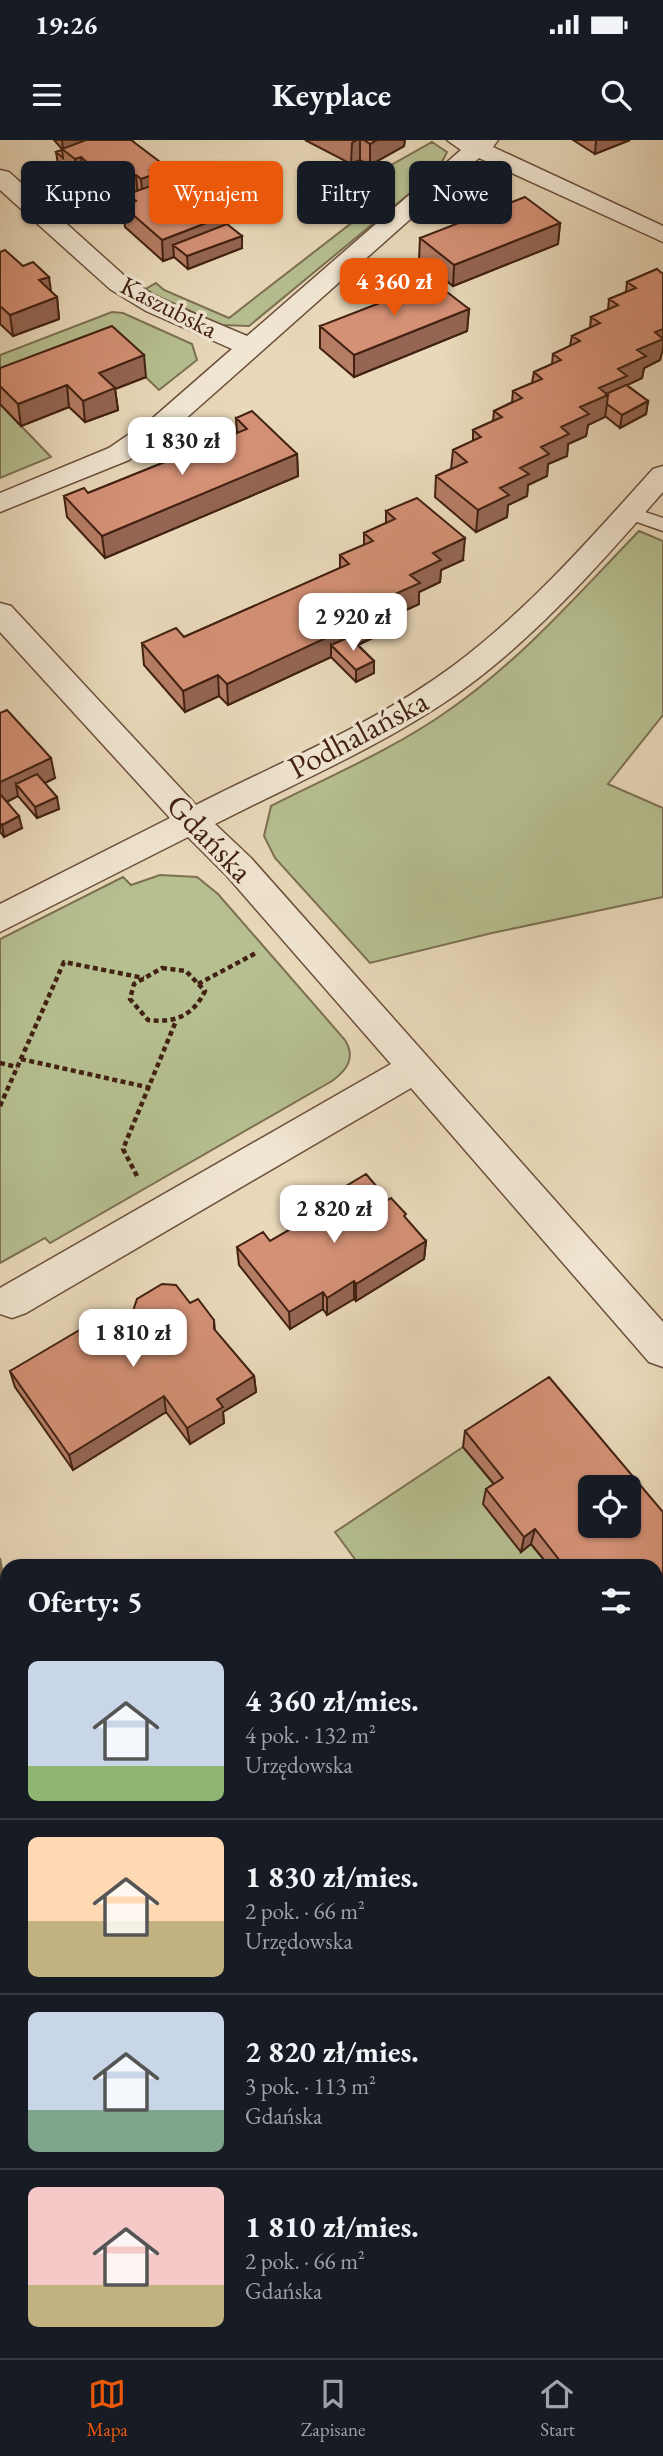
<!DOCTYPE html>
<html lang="pl">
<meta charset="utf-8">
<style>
:root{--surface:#171b24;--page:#242831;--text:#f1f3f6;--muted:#9ea1a6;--line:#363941;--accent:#ea580c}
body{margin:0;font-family:"EB Garamond",serif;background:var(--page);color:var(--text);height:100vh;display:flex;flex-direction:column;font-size:26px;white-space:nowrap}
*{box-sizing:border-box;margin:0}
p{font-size:23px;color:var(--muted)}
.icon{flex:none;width:38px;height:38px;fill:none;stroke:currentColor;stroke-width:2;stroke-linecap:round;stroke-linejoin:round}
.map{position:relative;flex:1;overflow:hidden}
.details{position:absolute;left:0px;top:1419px;width:663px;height:800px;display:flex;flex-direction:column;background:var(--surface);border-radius:21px 21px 0 0;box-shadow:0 2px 5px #0004}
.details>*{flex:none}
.hud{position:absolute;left:21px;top:21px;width:621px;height:63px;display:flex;gap:14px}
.tools{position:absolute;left:578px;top:1335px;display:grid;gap:14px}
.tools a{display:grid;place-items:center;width:63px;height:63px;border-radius:10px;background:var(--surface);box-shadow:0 2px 5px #0004;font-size:35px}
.price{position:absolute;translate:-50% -60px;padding:0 16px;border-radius:14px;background:#fff;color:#222;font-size:23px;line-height:46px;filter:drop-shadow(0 2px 4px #0008)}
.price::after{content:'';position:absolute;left:50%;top:42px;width:21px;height:16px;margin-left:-10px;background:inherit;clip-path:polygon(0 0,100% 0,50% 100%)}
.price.on{background:var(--accent);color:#fff}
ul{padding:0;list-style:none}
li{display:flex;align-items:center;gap:21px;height:175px;padding:0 28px}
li+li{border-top:2px solid var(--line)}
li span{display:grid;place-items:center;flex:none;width:196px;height:140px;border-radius:10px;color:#555}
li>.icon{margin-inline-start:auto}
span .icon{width:84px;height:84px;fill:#fffc;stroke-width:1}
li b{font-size:30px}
h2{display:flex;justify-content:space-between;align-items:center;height:84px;padding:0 28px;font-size:30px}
.tag{padding:0 24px;border-radius:10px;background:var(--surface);box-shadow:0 2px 5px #0004;font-size:24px;line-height:63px}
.tag.on{background:var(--accent);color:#fff}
.status{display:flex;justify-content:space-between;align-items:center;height:49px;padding:0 35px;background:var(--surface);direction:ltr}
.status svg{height:19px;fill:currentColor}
header{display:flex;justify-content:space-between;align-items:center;height:91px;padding:0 28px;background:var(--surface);font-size:32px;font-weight:700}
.dock{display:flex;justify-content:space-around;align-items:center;height:98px;border-top:2px solid var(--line);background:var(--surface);font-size:19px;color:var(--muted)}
.dock a{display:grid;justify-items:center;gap:4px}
.dock .on{color:var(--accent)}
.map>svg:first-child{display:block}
.green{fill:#b6bf90;stroke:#7c7051;stroke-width:2}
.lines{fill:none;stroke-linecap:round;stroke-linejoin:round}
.service-casing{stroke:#6c4f3c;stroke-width:3}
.minor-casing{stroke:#6c4f3c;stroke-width:3}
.path{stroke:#422112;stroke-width:4.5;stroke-dasharray:5 3.5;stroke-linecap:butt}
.service{fill:#f1e6d2;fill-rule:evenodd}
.minor{fill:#f1e6d2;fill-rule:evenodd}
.wall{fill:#b67d65;stroke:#422112;stroke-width:2}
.shaded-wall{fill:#946653;stroke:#422112;stroke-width:2}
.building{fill:#d49176;stroke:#422112;stroke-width:2;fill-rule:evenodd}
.labels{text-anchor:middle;stroke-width:7;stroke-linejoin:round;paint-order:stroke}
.far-street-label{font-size:26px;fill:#422112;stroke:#f1e6d2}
.street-label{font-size:32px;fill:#422112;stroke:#f1e6d2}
</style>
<div class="status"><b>19:26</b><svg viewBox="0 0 49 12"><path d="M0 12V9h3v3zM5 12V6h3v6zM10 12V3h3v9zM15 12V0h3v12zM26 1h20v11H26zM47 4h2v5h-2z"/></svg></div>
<header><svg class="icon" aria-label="menu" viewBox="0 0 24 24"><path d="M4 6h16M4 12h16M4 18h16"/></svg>Keyplace<svg class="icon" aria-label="search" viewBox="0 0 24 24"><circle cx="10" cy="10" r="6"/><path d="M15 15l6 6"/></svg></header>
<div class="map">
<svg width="663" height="2218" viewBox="0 0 663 2218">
<rect width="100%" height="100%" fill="#e9d9ba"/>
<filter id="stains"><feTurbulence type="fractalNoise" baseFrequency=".00286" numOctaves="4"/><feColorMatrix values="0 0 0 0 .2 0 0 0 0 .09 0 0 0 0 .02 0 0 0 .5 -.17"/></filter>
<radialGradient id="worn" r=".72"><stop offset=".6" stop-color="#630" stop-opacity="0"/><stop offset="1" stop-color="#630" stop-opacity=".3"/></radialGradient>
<!-- green -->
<path class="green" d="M432,2L447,12L438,30L249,186L221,185L144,150L156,143L164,150L229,178L354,81L324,63Z
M112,172L123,173L192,204L197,220L159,250L115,208L0,251V215Z
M0,264L51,317L0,338Z
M639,391L663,401V575L608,644L663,668V757L492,793L370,823L275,718L264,696L271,666C330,636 394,609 449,570C521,520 578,454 639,391Z
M160,735L197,737L218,754L345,900C356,918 347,930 332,941L50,1103L45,1098L0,1123V799L123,737L131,745Z
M463,1307L501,1353L484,1365L521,1411L531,1404L549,1426H360L335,1392Z
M0,1418L7,1458V1620L0,1621Z"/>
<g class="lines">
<defs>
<path id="service" d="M630,367L663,378V391L623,377L620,373L623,369Z"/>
<path id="minor" d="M447,0H498L493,7L663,86V102L479,18L174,289L129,320L0,372V353L109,308L154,277L232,209L146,171L110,149L0,50V30L9,32L128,139L164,161L247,196L461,10Z
M663,326V352C599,425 534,500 454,556C380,607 295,643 215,684L251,718L663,1182V1227L649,1222L411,948L26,1173L12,1178L0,1174V1148L391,924L227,736L188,697L0,792V764L170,678L0,492V463L11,466L196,665C282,621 375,584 453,526C528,470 591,398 653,329Z
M663,1572V1616L656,1617V1573Z
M7,1686V1732L0,1735V1689Z
M0,1971L7,1974V2039L0,2036Z
M58,2212H112L115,2218H61Z"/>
</defs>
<!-- service casing -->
<use href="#service" class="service-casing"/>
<!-- minor casing -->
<use href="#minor" class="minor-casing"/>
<!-- path -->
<path class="path" d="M162,828L186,831L205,851C193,876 175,883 148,880L130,859L134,844Z
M198,844L256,813
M21,919L151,948
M0,923L17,927
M0,966L64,822L144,838
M137,1036L123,1009L176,881"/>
<!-- service -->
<use href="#service" class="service"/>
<!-- minor -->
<use href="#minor" class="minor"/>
</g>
<!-- wall -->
<path class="wall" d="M54,0H132L165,41L173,47L227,75V84L242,108L188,129L174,117L163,121L125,87L123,66L129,63L128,60L115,65L105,56L98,58L87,49L86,41L84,39L78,41L58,24L56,12L62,10V9Z
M305,0H405L404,6L370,25L360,20L351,24Z
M573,0H630L595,14Z
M560,83L558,104L453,146L419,120L420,98Z
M0,112L57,157L59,179L13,196L0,184Z
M657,129L662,209L660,220L644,228L642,238L627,245L648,261L646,274L620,288L605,276L588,285L586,296L568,304L567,316L548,324L547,336L528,345L527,356L508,365L507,377L476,392L435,357L436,336L451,329L453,310L473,301V290L493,281L494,271L512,262L513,251L532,243L534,232L552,224L553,214L570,206L572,196L590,188L591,177L608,170L609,159L626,152L627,142Z
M469,169L467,191L354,237L320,208V186Z
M0,228L146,237L115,249L118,270L85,282L69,267L21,286L0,264Z
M236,278L297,314L298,336L105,418L67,377L64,356L88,353L237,293Z
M386,371L463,420L441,430L440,442L419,452V464L395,475L394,488L358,505L374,521V533L356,542L331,517L228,565L219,556L185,572L144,525L142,503L184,497L340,428V415L364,405V393L386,383Z
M0,573L55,638L45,643L59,669L37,678L18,656L7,662L22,688L4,697L0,692Z
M388,1060L426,1101L424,1119L356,1161L354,1159L327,1175L323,1169L290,1189L239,1125L237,1107L270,1101L321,1071V1061Z
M190,1163L214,1180L215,1191L254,1236L256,1252L223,1272L224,1283L190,1304L166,1272L73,1330L15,1247L10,1231L116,1189L135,1178L133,1171Z
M465,1291L663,1372V1494L656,1496V1426H549L531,1404L521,1412L483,1364L486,1349L494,1344L463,1307Z"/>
<!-- shaded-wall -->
<path class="shaded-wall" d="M62,0H89L63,9Z
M357,0H360V20L351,24L352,3Z
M377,0H405L404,6L370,25V4Z
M596,0H630L595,14Z
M81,17L84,39L78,41L75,19Z
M164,25L165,46L143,60L141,39L150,30Z
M102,34L105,56L98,58L96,37Z
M136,35L138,57L128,54V60L115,65L113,43Z
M227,75L228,97L173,105L174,117L163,121L162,100Z
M560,83L558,104L453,146L454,125Z
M242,96V108L188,129L187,116Z
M49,137L52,158L39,140Z
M57,157L59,179L13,196L10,175Z
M469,169L467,191L354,237V215Z
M663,189V209L660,220L644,228L642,238L625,246L607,264L605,277L588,285L586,296L568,304L567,316L548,324L547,336L528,345L527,356L508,365L507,377L476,392L478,370L655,192Z
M144,215L146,237L115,249L118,270L85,282L83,261L99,233Z
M67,245L69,267L21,286L18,264Z
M648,261L646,274L620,288L622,275Z
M297,314L298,336L105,418L102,396Z
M465,398L463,420L441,430L440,442L419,452V464L395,475L394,488L339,513L331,505V517L228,565L227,544L386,458L433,413Z
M374,521V533L356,542V530Z
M218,535L219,556L185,572L183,551Z
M51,618L55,638L24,653L16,644L18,656L0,665V642Z
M57,657L59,669L37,678L35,667Z
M19,676L22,688L4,697L2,685Z
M426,1101L424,1119L356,1161V1144Z
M354,1141V1159L327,1175V1158Z
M323,1152V1169L290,1189L289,1172Z
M254,1236L256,1252L223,1272L224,1283L190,1304L187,1288L217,1259Z
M164,1256L166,1272L73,1330L69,1315Z
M535,1389L531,1404L521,1412L524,1397Z"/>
<!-- building -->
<path class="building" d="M86,0H131L164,25L150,30L155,34L141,39L136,35L113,43L102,34L96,37L84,27L90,25L81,17L75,19L62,9Z
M364,0H377L370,4Z
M62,10L63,18L56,12Z
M165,41L173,47L186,42L227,75L162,100L123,66L136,61L128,54Z
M525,57L560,83L454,125L420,98Z
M227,84L242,96L187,116L173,105Z
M5,110L23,126L33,122L49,137L39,140L57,157L10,175L0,166V112Z
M657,129L663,134V189L655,192L663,199L637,210L646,216L618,229L627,236L599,248L608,255L580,267L589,274L561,287L569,294L541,307L549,314L520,328L529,334L500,348L509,355L478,370L436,336L467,322L453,310L481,297L473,290L502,277L494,271L522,258L513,251L542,239L534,232L561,220L553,214L580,201L572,196L600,183L591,177L618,165L609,159L636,148L627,142Z
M434,142L469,169L354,215L320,186Z
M112,186L144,215L99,233L115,248L83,261L67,245L18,264L0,246V228Z
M626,245L648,261L622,275L607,264L608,255L606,254Z
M252,271L297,314L102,396L64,356L84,348L88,353L247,289L236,278Z
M417,358L465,398L433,413L441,420L410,435L420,443L386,458L395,466L227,544L218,535L183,551L142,503L176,488L184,497L349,424L340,415L373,401L364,393L395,379L386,371Z
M349,497L374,521L356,530L331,505Z
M7,570L51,618L0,642V573Z
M37,634L57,657L35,667L16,644Z
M0,654L19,676L2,685L0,683Z
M366,1034L388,1060L391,1058L406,1074L404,1076L426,1101L356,1144L354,1141L327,1158L323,1152L289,1172L237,1107L263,1092L270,1101L327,1068L321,1061Z
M162,1144L176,1145L190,1163L198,1159L214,1180V1189L254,1236L217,1259L223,1267L187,1288L164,1256L69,1315L10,1231L105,1175L116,1189L137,1177L133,1171L137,1159Z
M549,1237L663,1372V1482L656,1483V1426H564L535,1389L524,1397L486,1349L503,1338L465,1291ZM590,1348H628V1386H590Z
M282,2213L284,2218H274Z"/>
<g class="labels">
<!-- far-street labels -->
<g class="far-street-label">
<text transform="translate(169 167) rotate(27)" y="9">Kaszubska</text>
</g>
<!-- street labels -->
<g class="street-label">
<text transform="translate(358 594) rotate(-28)" y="11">Podhalańska</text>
<text transform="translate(210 698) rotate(46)" y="11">Gdańska</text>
</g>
</g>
<rect width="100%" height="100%" filter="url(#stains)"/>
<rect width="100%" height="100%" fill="url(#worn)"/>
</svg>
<div class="tools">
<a><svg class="icon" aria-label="locate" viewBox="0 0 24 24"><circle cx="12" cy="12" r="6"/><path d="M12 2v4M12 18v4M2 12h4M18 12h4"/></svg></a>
</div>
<b class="price on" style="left:394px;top:178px">4 360 zł</b>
<b class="price" style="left:182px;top:337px">1 830 zł</b>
<b class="price" style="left:353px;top:513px">2 920 zł</b>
<b class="price" style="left:334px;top:1105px">2 820 zł</b>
<b class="price" style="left:133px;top:1229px">1 810 zł</b>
<div class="hud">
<a class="tag">Kupno</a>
<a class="tag on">Wynajem</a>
<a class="tag">Filtry</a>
<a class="tag">Nowe</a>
</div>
<section class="details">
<h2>Oferty: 5<svg class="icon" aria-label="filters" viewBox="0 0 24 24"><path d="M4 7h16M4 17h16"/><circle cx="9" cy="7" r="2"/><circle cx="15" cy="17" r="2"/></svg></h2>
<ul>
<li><span style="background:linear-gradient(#c9d6e8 75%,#8fb573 0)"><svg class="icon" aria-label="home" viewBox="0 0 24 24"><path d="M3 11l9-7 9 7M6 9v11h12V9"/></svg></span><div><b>4 360 zł/mies.</b><p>4 pok. · 132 m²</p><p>Urzędowska</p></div></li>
<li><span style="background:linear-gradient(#ffd9b3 60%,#c2b280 0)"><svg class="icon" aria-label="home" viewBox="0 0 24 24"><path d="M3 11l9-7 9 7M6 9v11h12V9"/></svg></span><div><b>1 830 zł/mies.</b><p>2 pok. · 66 m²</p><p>Urzędowska</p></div></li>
<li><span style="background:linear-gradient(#c9d6e8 70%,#7fa58c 0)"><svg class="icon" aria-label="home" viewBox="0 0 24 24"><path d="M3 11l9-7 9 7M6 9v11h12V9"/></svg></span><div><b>2 820 zł/mies.</b><p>3 pok. · 113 m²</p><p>Gdańska</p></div></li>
<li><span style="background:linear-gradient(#f6c9c9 70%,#c2b280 0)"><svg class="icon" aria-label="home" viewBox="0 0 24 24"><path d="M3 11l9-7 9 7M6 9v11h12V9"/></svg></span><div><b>1 810 zł/mies.</b><p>2 pok. · 66 m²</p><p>Gdańska</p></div></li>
</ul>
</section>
</div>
<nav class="dock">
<a class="on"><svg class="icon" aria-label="map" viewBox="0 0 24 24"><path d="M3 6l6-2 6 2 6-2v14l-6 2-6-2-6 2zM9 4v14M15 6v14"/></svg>Mapa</a>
<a><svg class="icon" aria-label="saved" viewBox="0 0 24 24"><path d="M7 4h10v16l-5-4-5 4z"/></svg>Zapisane</a>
<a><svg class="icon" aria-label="home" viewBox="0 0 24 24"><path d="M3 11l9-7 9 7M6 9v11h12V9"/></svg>Start</a>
</nav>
